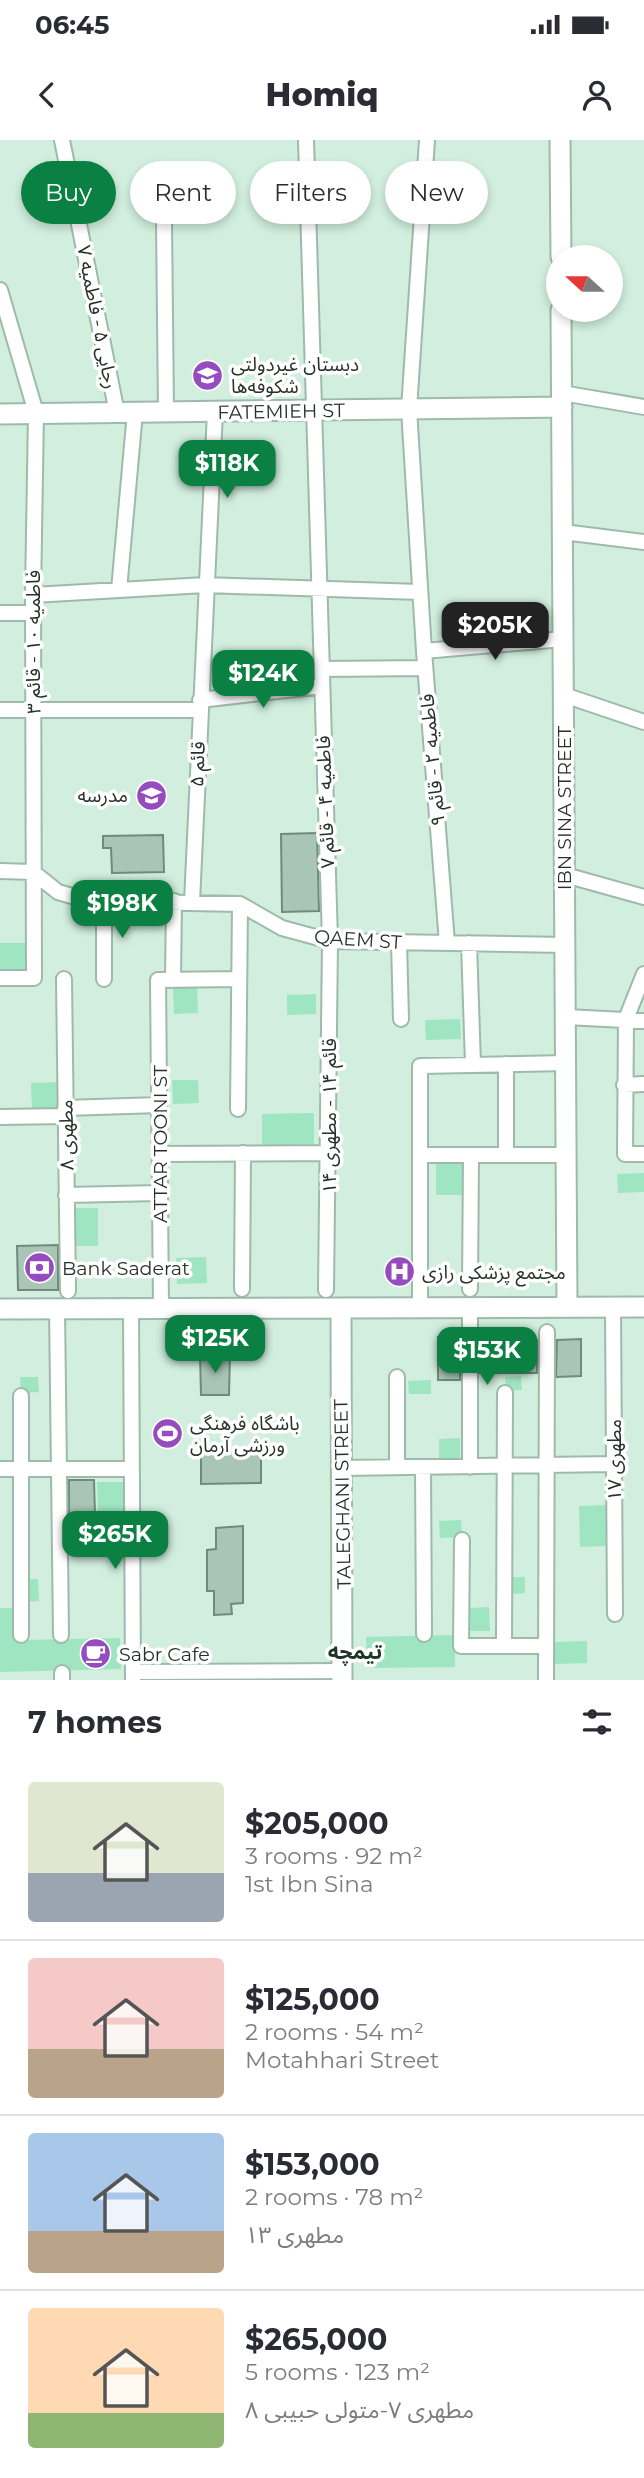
<!DOCTYPE html>
<meta charset="utf-8">
<style>
:root{--surface:#fff;--page:#f2f2f3;--text:#2b2b33;--muted:#7c7c81;--line:#e1e1e2;--accent:#0b8043}
body{margin:0;font-family:Montserrat,"Noto Sans Arabic",sans-serif;background:var(--page);color:var(--text);height:100vh;display:flex;flex-direction:column;font-size:26px;white-space:nowrap}
*{box-sizing:border-box;margin:0}
p{font-size:23px;color:var(--muted)}
.icon{flex:none;width:38px;height:38px;fill:none;stroke:currentColor;stroke-width:2;stroke-linecap:round;stroke-linejoin:round}
.map{position:relative;height:1540px;overflow:hidden}
.side{display:flex;flex-direction:column;background:var(--surface);flex:1}
.side>*{flex:none}
.hud{position:absolute;left:21px;top:21px;width:602px;height:63px;display:flex;gap:14px}
.needle{width:46px;rotate:291deg}
.controls{position:absolute;left:546px;top:105px;display:grid;gap:14px}
.controls a{display:grid;place-items:center;width:77px;height:77px;border-radius:50%;background:var(--surface);box-shadow:0 4px 10px #0003;font-size:35px}
.price{position:absolute;translate:-50% -60px;padding:0 16px;border-radius:14px;background:var(--accent);color:#fff;font-size:23px;line-height:46px;filter:drop-shadow(0 2px 4px #0008)}
.price::after{content:'';position:absolute;left:50%;top:42px;width:21px;height:16px;margin-left:-10px;background:inherit;clip-path:polygon(0 0,100% 0,50% 100%)}
.price.active{background:#222;color:#fff}
ul{padding:0;list-style:none}
li{display:flex;align-items:center;gap:21px;height:175px;padding:0 28px}
li+li{border-top:2px solid var(--line)}
li span{display:grid;place-items:center;flex:none;width:196px;height:140px;border-radius:7px;color:#555}
li>.icon{margin-inline-start:auto}
span .icon{width:84px;height:84px;fill:#fffc;stroke-width:1}
li b{font-size:30px}
h2{display:flex;justify-content:space-between;align-items:center;height:84px;padding:0 28px;font-size:30px}
.pill{padding:0 24px;border-radius:32px;background:var(--surface);box-shadow:0 4px 10px #0003;font-size:24px;line-height:63px}
.pill.active{background:var(--accent);color:#fff}
.status{display:flex;justify-content:space-between;align-items:center;height:49px;padding:0 35px;background:var(--surface);direction:ltr}
.status svg{height:19px;fill:currentColor}
header{display:flex;justify-content:space-between;align-items:center;height:91px;padding:0 28px;background:var(--surface);font-size:32px;font-weight:800}
.map>svg:first-child{display:block}
.green{fill:#a0e5c2}
.building{fill:#a9c5b5;stroke:#708b7d;stroke-width:2}
.lines{fill:none;stroke-linecap:round;stroke-linejoin:round}
.street-casing{stroke:#9ebaaa;stroke-width:18}
.secondary-casing{stroke:#9ebaaa;stroke-width:23}
.street{stroke:#fff;stroke-width:14}
.secondary{stroke:#fff;stroke-width:19}
.labels{text-anchor:middle;stroke-width:7;stroke-linejoin:round;paint-order:stroke}
.street-label{font-size:19px;fill:#26312b;stroke:#fff}
.poi-label{font-size:19px;fill:#26312b;stroke:#fff;text-anchor:start}
.neighbourhood-label{font-size:21px;font-weight:bold;fill:#1e362a;stroke:#fff}
</style>
<div class="status"><b>06:45</b><svg viewBox="0 0 49 12"><path d="M0 12V9h3v3zM5 12V6h3v6zM10 12V3h3v9zM15 12V0h3v12zM26 1h20v11H26zM47 4h2v5h-2z"/></svg></div>
<header><svg class="icon" aria-label="back" viewBox="0 0 24 24"><path d="M15 5l-7 7 7 7"/></svg>Homiq<svg class="icon" aria-label="person" viewBox="0 0 24 24"><circle cx="12" cy="8" r="4"/><path d="M4 21q1-7 8-7t8 7"/></svg></header>
<div class="map">
<svg width="644" height="1540" viewBox="0 0 644 1540">
<rect width="100%" height="100%" fill="#d1eede"/>
<!-- green -->
<path class="green" d="M0,803H25V831H0Z
M197,846L198,873L174,874L173,847Z
M316,854V874L287,875V855Z
M460,879L461,899L426,900L425,880Z
M172,940H198L199,963L173,964Z
M59,942L60,968L32,969L31,943Z
M314,973V1004L262,1005V974Z
M436,1023H467V1055H436Z
M644,1033V1052L618,1053L617,1034Z
M74,1068H98V1106H75Z
M206,1117L207,1143L177,1144L176,1118Z
M521,1236L522,1250L506,1251L505,1237Z
M20,1237H38L39,1252L21,1253Z
M431,1240V1254H409L408,1241Z
M460,1298V1318H439V1299Z
M97,1342H127V1375H98Z
M608,1365L609,1406L580,1407L579,1366Z
M461,1380L462,1397L440,1398L439,1381Z
M509,1437H525V1453L510,1454Z
M26,1439H38L39,1461L27,1462Z
M489,1467L490,1491H470L469,1468Z
M0,1468H19L20,1500L120,1498L121,1529L0,1532Z
M455,1495V1527L367,1528L366,1497Z
M587,1501V1523L555,1524L554,1502Z"/>
<!-- building -->
<path class="building" d="M317,693L319,771L282,772L281,694Z
M163,695L164,732L112,733L111,708H103V696Z
M58,1105V1150H18L17,1106Z
M438,1197H460V1240H438Z
M581,1199V1236L556,1237L557,1200Z
M537,1200V1233H480V1201Z
M230,1214L229,1255H201L200,1215Z
M261,1312V1343L201,1344V1313Z
M69,1340H94L95,1374H69Z
M243,1386V1463L231,1464L232,1474L214,1475V1451H207V1410L216,1409V1388Z"/>
<g class="lines">
<defs>
<path id="street" d="M62,0L117,273
M306,0L330,801L326,1150
M427,0L409,269L424,511L447,803
M164,82L166,272
M0,150L36,273L33,455L34,838H0
M562,253L644,267
M563,392L644,402
M119,450L135,272
M33,455L205,445L420,452
M0,473H33
M424,511L563,499
M322,529L425,528
M564,555L644,582
M200,560L322,546
M0,570H200
M0,731L33,732L58,752L89,761L240,764L282,788L330,801L565,805
M565,735L644,757
M192,762L215,272
M399,802L401,879
M469,803L473,925
M644,834L626,879L625,1014H644
M64,839L68,1151
M104,839V761
M173,840L174,761
M566,877L644,881
M506,924V1015
M624,945L644,944
M65,968L159,965
M238,969L240,764
M0,977L65,976
M160,1014L329,1013
M420,1015H566
M66,1055L160,1053
M242,1149L243,1013
M470,1149L471,1016
M420,1167V926L566,923
M613,1167L615,1474
M57,1168L61,1495
M131,1168L133,1540
M161,1168L158,840L239,839
M397,1237V1327
M423,1327L424,1494
M470,1327V1167
M341,1328L614,1324
M0,1329H132
M462,1400L461,1506H546
M21,1495V1256
M504,1506L505,1253
M133,1532L342,1531
M62,1540V1533
M546,1540L547,1192"/>
<path id="secondary" d="M560,0L561,117
M561,170L567,1167
M0,274L562,267
M341,1168L342,1540
M0,1169L644,1167"/>
</defs>
<!-- street casing -->
<use href="#street" class="street-casing"/>
<!-- secondary casing -->
<use href="#secondary" class="secondary-casing"/>
<!-- street -->
<use href="#street" class="street"/>
<!-- secondary -->
<use href="#secondary" class="secondary"/>
</g>
<!-- icons -->
<defs>
<symbol id="school-disc" viewBox="-11 -11 22 22"><circle r="9.5" fill="#954cbf" stroke="#fff"/><path d="M0-5L7-2L0 1L-7-2ZM-4 1L0 2.5L4 1V4Q0 6-4 4Z" fill="#fff"/></symbol>
<symbol id="bank-disc" viewBox="-11 -11 22 22"><circle r="9.5" fill="#954cbf" stroke="#fff"/><path d="M-6-4H6V4H-6ZM0-2.3a2.3 2.3 0 1 0 0 4.6a2.3 2.3 0 1 0 0-4.6Z" fill="#fff"/></symbol>
<symbol id="hospital-disc" viewBox="-11 -11 22 22"><circle r="9.5" fill="#954cbf" stroke="#fff"/><path d="M-5-5h3v3.5h4V-5h3V5h-3V1.5h-4V5h-3Z" fill="#fff"/></symbol>
<symbol id="stadium-disc" viewBox="-11 -11 22 22"><circle r="9.5" fill="#954cbf" stroke="#fff"/><path d="M0-5a6.5 5 0 1 0 0 10a6.5 5 0 1 0 0-10ZM-3.5-1.8h7v3.6h-7Z" fill="#fff"/></symbol>
<symbol id="cafe-disc" viewBox="-11 -11 22 22"><circle r="9.5" fill="#954cbf" stroke="#fff"/><path d="M-5.5-4.5H6V0H3Q3 3.5 0 3.5H-2.5Q-5.5 3.5-5.5 0ZM3-3.2v2h1.7v-2ZM-6 4.5H4V6H-6Z" fill="#fff"/></symbol>
</defs>
<g fill-rule="evenodd">
<use href="#school-disc" x="190" y="218" width="35" height="35"/>
<use href="#school-disc" x="134" y="638" width="35" height="35"/>
<use href="#bank-disc" x="22" y="1110" width="35" height="35"/>
<use href="#hospital-disc" x="382" y="1114" width="35" height="35"/>
<use href="#stadium-disc" x="150" y="1276" width="35" height="35"/>
<use href="#cafe-disc" x="78" y="1496" width="35" height="35"/>
</g>
<g class="labels">
<!-- street labels -->
<g class="street-label">
<text transform="translate(98 177) rotate(79)" y="7">رجایی ۵ - فاطمیه ۷</text>
<text transform="translate(281 271) rotate(-1)" y="7">FATEMIEH ST</text>
<text transform="translate(33 502) rotate(-90)" y="7">فاطمیه ۱۰ - قائم ۳</text>
<text transform="translate(432 620) rotate(-95)" y="7">فاطمیه ۲ - قائم ۹</text>
<text transform="translate(197 624) rotate(-88)" y="7">قائم ۵</text>
<text transform="translate(325 662) rotate(-92)" y="7">فاطمیه ۴ - قائم ۷</text>
<text transform="translate(564 668) rotate(-90)" y="7">IBN SINA STREET</text>
<text transform="translate(358 799) rotate(4)" y="7">QAEM ST</text>
<text transform="translate(329 976) rotate(-90)" y="7">قائم ۱۴ - مطهری ۱۴</text>
<text transform="translate(66 995) rotate(-91)" y="7">مطهری ۸</text>
<text transform="translate(160 1004) rotate(-90)" y="7">ATTAR TOONI ST</text>
<text transform="translate(614 1320) rotate(-90)" y="7">مطهری ۱۷</text>
<text transform="translate(342 1354) rotate(-91)" y="7">TALEGHANI STREET</text>
</g>
<!-- poi labels -->
<g class="poi-label">
<text x="231" y="231">دبستان غیردولتی<tspan x="231" dy="22">شکوفه‌ها</tspan></text>
<text x="128" y="662" text-anchor="end">مدرسه</text>
<text x="62" y="1135">Bank Saderat</text>
<text x="422" y="1139">مجتمع پزشکی رازی</text>
<text x="190" y="1290">باشگاه فرهنگی<tspan x="190" dy="22">ورزشی آرمان</tspan></text>
<text x="119" y="1521">Sabr Cafe</text>
</g>
<!-- neighbourhood labels -->
<g class="neighbourhood-label">
<text x="355" y="1519">تیمچه</text>
</g>
</g>
</svg>
<div class="controls">
<a><svg class="needle" viewBox="-14 -14 28 28"><path d="M0-13l5 13h-10z" fill="#e53935"/><path d="M0 13l5-13h-10z" fill="#7c7c81"/></svg></a>
</div>
<b class="price" style="left:227px;top:360px">$118K</b>
<b class="price active" style="left:495px;top:522px">$205K</b>
<b class="price" style="left:263px;top:570px">$124K</b>
<b class="price" style="left:122px;top:800px">$198K</b>
<b class="price" style="left:215px;top:1235px">$125K</b>
<b class="price" style="left:487px;top:1247px">$153K</b>
<b class="price" style="left:115px;top:1431px">$265K</b>
<div class="hud">
<a class="pill active">Buy</a>
<a class="pill">Rent</a>
<a class="pill">Filters</a>
<a class="pill">New</a>
</div>
</div>
<section class="side">
<h2>7 homes<svg class="icon" aria-label="filters" viewBox="0 0 24 24"><path d="M4 7h16M4 17h16"/><circle cx="9" cy="7" r="2"/><circle cx="15" cy="17" r="2"/></svg></h2>
<ul>
<li><span style="background:linear-gradient(#dfe7d0 65%,#9aa5b1 0)"><svg class="icon" aria-label="home" viewBox="0 0 24 24"><path d="M3 11l9-7 9 7M6 9v11h12V9"/></svg></span><div><b>$205,000</b><p>3 rooms · 92 m²</p><p>1st Ibn Sina</p></div></li>
<li><span style="background:linear-gradient(#f6c9c9 65%,#b9a48a 0)"><svg class="icon" aria-label="home" viewBox="0 0 24 24"><path d="M3 11l9-7 9 7M6 9v11h12V9"/></svg></span><div><b>$125,000</b><p>2 rooms · 54 m²</p><p>Motahhari Street</p></div></li>
<li><span style="background:linear-gradient(#a9c7e8 70%,#b9a48a 0)"><svg class="icon" aria-label="home" viewBox="0 0 24 24"><path d="M3 11l9-7 9 7M6 9v11h12V9"/></svg></span><div><b>$153,000</b><p>2 rooms · 78 m²</p><p>مطهری ۱۳</p></div></li>
<li><span style="background:linear-gradient(#ffd9b3 75%,#8fb573 0)"><svg class="icon" aria-label="home" viewBox="0 0 24 24"><path d="M3 11l9-7 9 7M6 9v11h12V9"/></svg></span><div><b>$265,000</b><p>5 rooms · 123 m²</p><p>مطهری ۷-متولی حبیبی ۸</p></div></li>
</ul>
</section>
